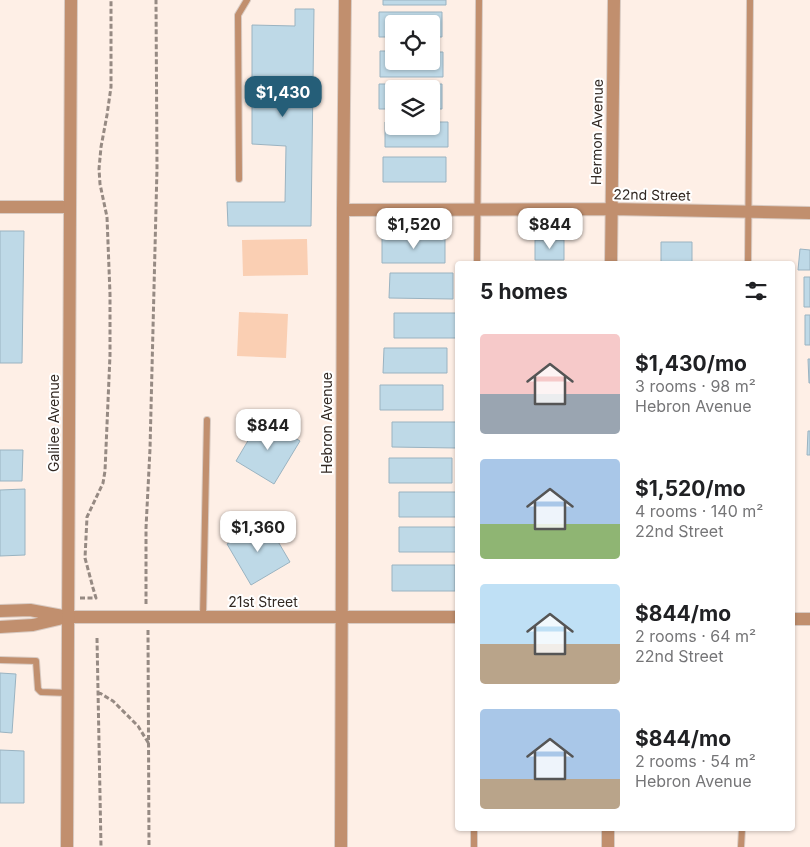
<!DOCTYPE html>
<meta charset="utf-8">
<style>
:root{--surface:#fff;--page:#f6f6f6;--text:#202124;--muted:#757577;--accent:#255e78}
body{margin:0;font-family:Inter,sans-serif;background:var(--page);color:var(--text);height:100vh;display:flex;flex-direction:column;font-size:19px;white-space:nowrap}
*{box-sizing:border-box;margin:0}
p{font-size:16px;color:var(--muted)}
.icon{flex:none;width:28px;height:28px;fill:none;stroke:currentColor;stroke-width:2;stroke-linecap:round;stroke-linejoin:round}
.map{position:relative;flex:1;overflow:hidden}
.details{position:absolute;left:455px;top:261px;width:340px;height:570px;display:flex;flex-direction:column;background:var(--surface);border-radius:5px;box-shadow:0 1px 4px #0004}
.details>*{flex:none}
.fabs{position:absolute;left:385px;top:15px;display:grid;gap:10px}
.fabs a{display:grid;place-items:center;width:55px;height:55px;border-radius:5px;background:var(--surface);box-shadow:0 1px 4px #0004;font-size:25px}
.price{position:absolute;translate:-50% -42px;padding:0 11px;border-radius:10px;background:#fff;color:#222;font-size:16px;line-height:32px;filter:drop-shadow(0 1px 2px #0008)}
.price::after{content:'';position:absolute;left:50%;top:30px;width:15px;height:11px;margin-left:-8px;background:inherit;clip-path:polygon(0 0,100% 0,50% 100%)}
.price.on{background:var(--accent);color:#fff}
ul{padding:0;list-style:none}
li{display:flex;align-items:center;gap:15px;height:125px;padding:0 25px}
li span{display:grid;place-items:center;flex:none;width:140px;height:100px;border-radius:5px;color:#555}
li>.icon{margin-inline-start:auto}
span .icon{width:60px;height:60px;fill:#fffc;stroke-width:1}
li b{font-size:21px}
h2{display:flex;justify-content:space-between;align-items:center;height:60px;padding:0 25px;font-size:21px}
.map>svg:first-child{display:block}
.green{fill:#facfb3}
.building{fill:#bed9e7;stroke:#9ab3c1}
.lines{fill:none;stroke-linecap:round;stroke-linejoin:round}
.service-casing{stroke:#d9cbc3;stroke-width:8}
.minor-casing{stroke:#d9cbc3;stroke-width:14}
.tertiary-casing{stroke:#d9cbc3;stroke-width:14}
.path{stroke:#968a83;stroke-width:3;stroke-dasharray:5 2.5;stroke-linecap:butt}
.service{stroke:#c18f6e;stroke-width:6}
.minor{stroke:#c18f6e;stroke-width:12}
.tertiary{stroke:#c18f6e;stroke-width:12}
.labels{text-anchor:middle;stroke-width:4;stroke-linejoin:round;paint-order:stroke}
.street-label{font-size:14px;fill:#322923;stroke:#fff}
</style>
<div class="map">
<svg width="810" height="847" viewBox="0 0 810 847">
<rect width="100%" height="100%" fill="#feefe6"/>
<!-- green -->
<path class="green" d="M307,239L308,275L243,276L242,240Z
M239,312L288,314L286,358L237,356Z"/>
<!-- building -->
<path class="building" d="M383,0H446V5H383Z
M295,9H314L311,226H228L227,202H285L286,146L252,144V25L295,26Z
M379,12H442V37H431V24H394V37H379Z
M380,51H394V61H431V52H443V77H380Z
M379,84H442V109H431V89H394V109H379Z
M385,122H394V126H431V122H448V147H385Z
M383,157H446V182H383Z
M0,231H24L22,363H0Z
M382,238H445V263H382Z
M535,240H564V260H535Z
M661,242H692V264H661Z
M800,249L810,250V270H798Z
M390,273H453V299L389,298Z
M804,277H810V307H804Z
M394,313H457V338H394Z
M805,315H810V345H805Z
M384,348H447V373H383Z
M808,359H810V383H809Z
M380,385H443V410H380Z
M262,417L300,441L274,484L236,461Z
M392,422H456V448L392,447Z
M808,431H810V455H807Z
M0,450H23L22,481H0Z
M389,458H452V483H389Z
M25,489V555L0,556V490Z
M399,492H458V517H399Z
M266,521L290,562L251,585L227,544Z
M399,527H458V552H399Z
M392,565H455V591H392Z
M0,673L16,674L12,733L0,732Z
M0,750L24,751V803H0Z"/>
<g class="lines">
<defs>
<path id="service" d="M239,179L238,15L247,0
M477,264L479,0
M748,264L750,0
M203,616L207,420
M0,660L36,661L38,689L41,692L68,693
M474,847V829
M741,847L742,829"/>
<path id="minor" d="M0,207H70
M343,210L611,209L810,213
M611,264L614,0
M0,611L30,610L68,617H458
M792,619H810
M0,627L33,625L63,618
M341,847L343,210L345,0
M608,847V829"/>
<path id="tertiary" d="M67,847L71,0"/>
</defs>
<!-- service casing -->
<use href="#service" class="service-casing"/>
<!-- minor casing -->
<use href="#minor" class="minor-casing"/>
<!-- tertiary casing -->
<use href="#tertiary" class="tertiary-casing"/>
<!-- path -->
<path class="path" d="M80,598H96L93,588L85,558L87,517L103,483L105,471L110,355V294L107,217L100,184L99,169L101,147L107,115L111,87V0
M146,604V528L150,449L157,168L156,0
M148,630L149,847
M97,638L101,847
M98,692L113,701L138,726L149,744"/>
<!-- service -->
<use href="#service" class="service"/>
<!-- minor -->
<use href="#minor" class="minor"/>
<!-- tertiary -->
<use href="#tertiary" class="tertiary"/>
</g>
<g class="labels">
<!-- street labels -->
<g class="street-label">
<text transform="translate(597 132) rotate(-89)" y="5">Hermon Avenue</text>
<text transform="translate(652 195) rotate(1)" y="5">22nd Street</text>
<text transform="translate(54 423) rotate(-90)" y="5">Galilee Avenue</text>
<text transform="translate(327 423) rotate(-90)" y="5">Hebron Avenue</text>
<text x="263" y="607">21st Street</text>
</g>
</g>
</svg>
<div class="fabs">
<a><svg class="icon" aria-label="locate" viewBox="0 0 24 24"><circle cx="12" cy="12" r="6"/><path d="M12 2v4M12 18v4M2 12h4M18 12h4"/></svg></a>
<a><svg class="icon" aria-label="layers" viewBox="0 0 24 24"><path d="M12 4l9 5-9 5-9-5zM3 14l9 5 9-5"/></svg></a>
</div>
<b class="price on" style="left:283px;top:118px">$1,430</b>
<b class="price" style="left:414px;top:250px">$1,520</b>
<b class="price" style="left:550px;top:250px">$844</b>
<b class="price" style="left:268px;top:451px">$844</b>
<b class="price" style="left:258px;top:553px">$1,360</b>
<section class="details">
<h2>5 homes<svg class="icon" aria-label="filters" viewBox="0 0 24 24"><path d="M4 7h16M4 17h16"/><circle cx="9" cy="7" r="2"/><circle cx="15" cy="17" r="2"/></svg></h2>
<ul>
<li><span style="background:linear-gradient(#f6c9c9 60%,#9aa5b1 0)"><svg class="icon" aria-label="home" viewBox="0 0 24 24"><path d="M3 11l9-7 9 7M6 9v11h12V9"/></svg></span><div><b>$1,430/mo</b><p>3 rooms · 98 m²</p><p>Hebron Avenue</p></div></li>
<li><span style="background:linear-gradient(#a9c7e8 65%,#8fb573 0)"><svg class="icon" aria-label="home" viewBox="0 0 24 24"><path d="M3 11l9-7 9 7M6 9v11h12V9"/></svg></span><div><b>$1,520/mo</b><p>4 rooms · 140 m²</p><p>22nd Street</p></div></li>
<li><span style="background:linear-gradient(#bfe0f5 60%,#b9a48a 0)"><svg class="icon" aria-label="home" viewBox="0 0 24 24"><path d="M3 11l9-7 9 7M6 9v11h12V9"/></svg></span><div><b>$844/mo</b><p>2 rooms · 64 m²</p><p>22nd Street</p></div></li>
<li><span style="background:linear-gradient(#a9c7e8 70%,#b9a48a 0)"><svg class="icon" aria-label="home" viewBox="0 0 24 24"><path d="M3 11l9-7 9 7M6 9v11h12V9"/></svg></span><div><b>$844/mo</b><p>2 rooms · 54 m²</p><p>Hebron Avenue</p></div></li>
</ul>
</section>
</div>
